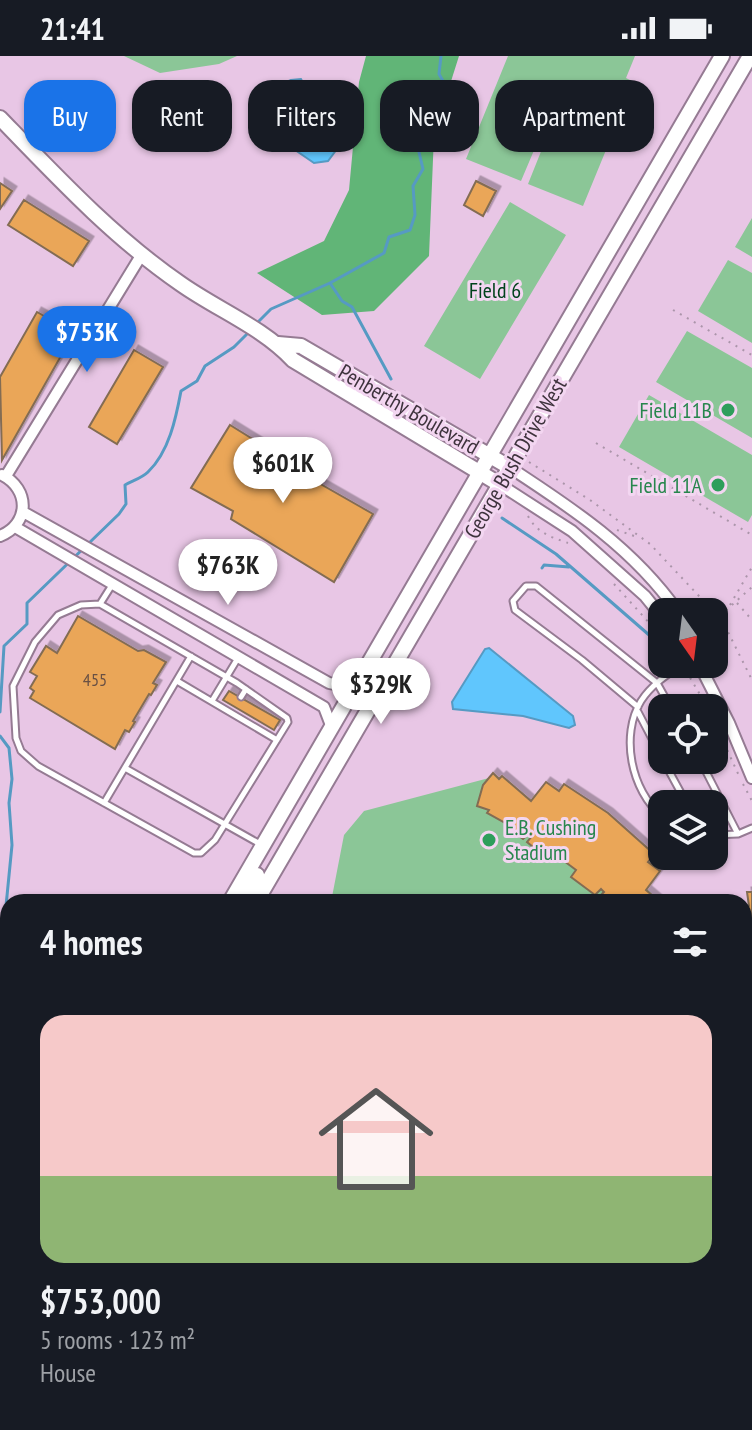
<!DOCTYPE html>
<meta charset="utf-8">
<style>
:root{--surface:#171b24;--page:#242831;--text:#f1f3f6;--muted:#9ea1a6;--line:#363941;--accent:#1a73e8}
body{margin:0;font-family:"PT Sans Narrow",sans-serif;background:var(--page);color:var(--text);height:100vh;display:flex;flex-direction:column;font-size:30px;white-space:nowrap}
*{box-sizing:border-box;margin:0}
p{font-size:26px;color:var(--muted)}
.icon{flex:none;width:44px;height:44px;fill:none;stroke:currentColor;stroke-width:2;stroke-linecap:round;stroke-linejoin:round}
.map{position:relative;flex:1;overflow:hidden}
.sheet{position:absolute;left:0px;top:838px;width:752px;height:536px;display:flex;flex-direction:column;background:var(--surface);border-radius:24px 24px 0 0;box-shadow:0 2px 6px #0004}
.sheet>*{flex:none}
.banner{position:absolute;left:24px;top:24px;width:704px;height:72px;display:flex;gap:16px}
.needle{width:52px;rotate:166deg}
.tools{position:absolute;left:648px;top:542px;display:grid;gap:16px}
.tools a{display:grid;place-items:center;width:80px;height:80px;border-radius:16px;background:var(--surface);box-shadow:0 2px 6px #0004;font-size:40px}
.price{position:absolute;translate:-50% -68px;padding:0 18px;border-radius:28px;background:#fff;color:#222;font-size:26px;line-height:52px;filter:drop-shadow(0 2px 4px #0008)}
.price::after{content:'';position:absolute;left:50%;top:48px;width:24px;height:18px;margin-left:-12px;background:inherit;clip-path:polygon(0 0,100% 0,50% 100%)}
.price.selected{background:var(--accent);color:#fff}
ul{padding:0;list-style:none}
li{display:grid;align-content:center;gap:16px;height:424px;padding:0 40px}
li+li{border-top:2px solid var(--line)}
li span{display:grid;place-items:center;height:248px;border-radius:24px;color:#555}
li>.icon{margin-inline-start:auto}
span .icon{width:144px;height:144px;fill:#fffc;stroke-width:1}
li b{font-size:34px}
h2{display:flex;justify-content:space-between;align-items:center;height:96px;padding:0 40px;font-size:34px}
.pill{padding:0 28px;border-radius:24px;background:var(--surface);box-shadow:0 2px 6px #0004;font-size:28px;line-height:72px}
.pill.selected{background:var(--accent);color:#fff}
.status{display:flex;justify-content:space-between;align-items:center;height:56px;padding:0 40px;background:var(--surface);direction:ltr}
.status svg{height:22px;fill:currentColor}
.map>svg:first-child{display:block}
.built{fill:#e8c6e5;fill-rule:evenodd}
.green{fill:#8bc697}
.forest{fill:#61b577}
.water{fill:#60c6fd;stroke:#569ac3;stroke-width:2}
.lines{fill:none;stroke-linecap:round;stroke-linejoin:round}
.stream{stroke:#569ac3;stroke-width:3}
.building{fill:#eaa659;stroke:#836c53;stroke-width:2;filter:url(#shadow)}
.service-casing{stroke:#957b93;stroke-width:9}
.minor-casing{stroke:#957b93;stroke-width:14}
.tertiary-casing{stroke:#957b93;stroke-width:18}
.secondary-casing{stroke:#957b93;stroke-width:18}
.path{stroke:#ab95aa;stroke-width:2;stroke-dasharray:2 6;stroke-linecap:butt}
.service{stroke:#fff;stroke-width:5}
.minor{stroke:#fff;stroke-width:10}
.tertiary{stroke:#fff;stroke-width:14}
.secondary{stroke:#fff;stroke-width:14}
.leisure-dot{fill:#2e9e5b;stroke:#f3d6f1;stroke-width:3}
.labels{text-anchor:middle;stroke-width:6;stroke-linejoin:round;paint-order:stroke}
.number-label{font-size:18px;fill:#695044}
.park-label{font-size:22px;fill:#00421b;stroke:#f3d6f1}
.street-label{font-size:22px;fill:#3e333d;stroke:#f3d6f1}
.leisure-label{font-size:22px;fill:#27864d;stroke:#f3d6f1;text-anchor:end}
</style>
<div class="status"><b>21:41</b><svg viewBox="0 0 49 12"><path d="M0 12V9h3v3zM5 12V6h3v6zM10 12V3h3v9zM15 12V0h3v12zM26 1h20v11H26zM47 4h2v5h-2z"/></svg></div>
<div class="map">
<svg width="752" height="1374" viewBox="0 0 752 1374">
<defs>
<filter id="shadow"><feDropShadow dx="4.5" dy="-4.5" stdDeviation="0" flood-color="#0004"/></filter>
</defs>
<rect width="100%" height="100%" fill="#f3d6f1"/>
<!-- built -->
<path class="built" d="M0,0H752V1374H0V1313L8,1300V1366H744V846H8V888L0,883ZM662,556H714V608H662ZM662,652H714V704H662ZM662,748H714V800H662Z"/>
<!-- green -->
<path class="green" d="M124,0H237L219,8L160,17Z
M508,0H635L626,22L634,26L583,150L528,128L552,68L546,66L521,125L466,103Z
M510,146L566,179L480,323L424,290Z
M752,162V201L735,191Z
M728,204L752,217V287L698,255Z
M687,275L752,312V382L656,326Z
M649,339L752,399V459L748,466L619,391Z
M493,717L499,722L502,720L531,744L546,726L558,735L564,728L654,798L649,806L660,815L647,833L660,846H331L344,779L364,755L489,722Z
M747,836H752V1000L744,997V856L749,850Z
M8,1309V1366H84L78,1374H0V1322Z
M433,1366H573L567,1374H429L427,1373Z"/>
<!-- forest -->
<path class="forest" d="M366,0H459L434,79L429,200L374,255L322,259L257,217L324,185L349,134L359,26Z"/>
<!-- water -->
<path class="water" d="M291,24L301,23C312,37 301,63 318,72C325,76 330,76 336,81L337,93L328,105L314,107L253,65C248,39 272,33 291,24Z
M489,592L573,660L575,669L569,672L523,660L453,653L452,646L485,593Z"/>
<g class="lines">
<!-- stream -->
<path class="stream" d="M330,227L342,245L352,251L391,323
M255,269L271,253L330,227L384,197L389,181L410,174L415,159L413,130L423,113L418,92L419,76L404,56L405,52L424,45L436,47L445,59L451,56L456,48L439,18L441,0
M502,462L556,498L656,585
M542,512L544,509L569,511
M0,656L4,590L27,568V547L119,458L126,448L125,429C132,425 142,422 148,416C169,396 176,362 181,335L197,325L205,310L234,291L250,275
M0,680L9,692L12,723L9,747L12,789L6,850V873L0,892"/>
</g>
<!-- building -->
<path class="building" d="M476,125L496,135L483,160L464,149Z
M0,127L12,135L0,153Z
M24,144L89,185L73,210L8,169Z
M37,256L74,277L2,404L0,321Z
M134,294L163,311L117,388L89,371Z
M230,369L259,387L252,397L264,403L266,397L373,458L334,526L231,463L233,455L191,432Z
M78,560L138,595L144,594L166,606L153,627L157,629L151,639L149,638L133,665L135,666L129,676L125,674L115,693L30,642L34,635L30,632L37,620L30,616L46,590L57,597Z
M229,635L280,664L274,674L223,644Z
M493,717L499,723L502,720L531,745L546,726L559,735L564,728L608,757L654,798L648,806L660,815L646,834L660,846H603L598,842L604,836L601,833L595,839L571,821L576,814L556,799L550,805L527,786L532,780L529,778L523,783L507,771L509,769L487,757L489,754L477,750L483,729Z
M747,836H752V899L744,909V856L749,850Z
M8,993V1099L0,1094V1007Z
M752,1063V1154L744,1165V1073Z"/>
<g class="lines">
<defs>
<path id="service" d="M100,548L237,627L287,662L288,666L215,784L201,797H194L38,710L21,695L16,682L13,630L35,586L58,559L81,549L100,548L112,529
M177,625L277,684
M241,641L246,633
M212,645L238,602
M638,651L582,604L515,554L513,545L526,530H536L657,627L671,652
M638,656L662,702
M663,704L687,748
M700,704L738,778
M125,712L260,788
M104,747L191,600
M662,760C631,735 620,679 641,645C651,629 668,618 683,608
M714,779L738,778L752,772
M4,1110L8,1115
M0,1136L8,1138"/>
<path id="minor" d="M509,411C572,452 634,493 678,556
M6,420L142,198
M499,428L572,475L645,540L662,561
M23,456L329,627L355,632
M15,471L324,651L332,672
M0,480C30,468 30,433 2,419
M699,608L729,667L752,722
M744,1198L752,1188
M329,1366L340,1374
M370,1366L381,1374
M609,1374L615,1366"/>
<path id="tertiary" d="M0,62C57,121 114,182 181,228C218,254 262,271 293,304L499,428
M278,288L301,290L509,411"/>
<path id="secondary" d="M230,846L722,0
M241,846L257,819
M256,846L750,0
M0,1236L8,1223
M0,1281L8,1268"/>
</defs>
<!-- service casing -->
<use href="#service" class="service-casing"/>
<!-- minor casing -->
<use href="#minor" class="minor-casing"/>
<!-- tertiary casing -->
<use href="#tertiary" class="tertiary-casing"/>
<!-- secondary casing -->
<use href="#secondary" class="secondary-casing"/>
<!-- path -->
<path class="path" d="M673,254L752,299
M596,387L752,479
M529,406L590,444L650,488L714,556
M528,460C537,477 551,481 568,487
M617,474L637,481
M614,528L662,581
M737,547L752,564
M730,549L752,511
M714,557L728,576L752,624
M714,565L752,531
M686,615L708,652
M714,665L740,722
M743,728L752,745
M744,1174L752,1163
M744,1220L752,1210
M594,1374L600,1366
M624,1374L630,1366"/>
<!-- service -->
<use href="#service" class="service"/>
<!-- minor -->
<use href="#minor" class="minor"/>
<!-- tertiary -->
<use href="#tertiary" class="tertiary"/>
<!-- secondary -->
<use href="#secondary" class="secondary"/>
</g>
<!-- markers -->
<g class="leisure-dot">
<circle cx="728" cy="354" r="8"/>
<circle cx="718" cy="429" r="8"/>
<circle cx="489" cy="784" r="8"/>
</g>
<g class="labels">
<!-- number labels -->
<g class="number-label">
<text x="95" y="630">455</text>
</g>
<!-- park labels -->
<g class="park-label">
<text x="495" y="242">Field 6</text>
</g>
<!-- street labels -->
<g class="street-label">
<text transform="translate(409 353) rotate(30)" y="8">Penberthy Boulevard</text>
<text transform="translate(515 402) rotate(-60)" y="8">George Bush Drive West</text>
</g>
<!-- leisure labels -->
<g class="leisure-label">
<text x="712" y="362">Field 11B</text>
<text x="702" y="437">Field 11A</text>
<text x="505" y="779" text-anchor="start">E.B. Cushing<tspan x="505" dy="25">Stadium</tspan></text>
</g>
</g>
</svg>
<div class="tools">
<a><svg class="needle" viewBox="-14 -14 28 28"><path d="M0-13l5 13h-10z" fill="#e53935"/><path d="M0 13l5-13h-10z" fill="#9ea1a6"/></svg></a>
<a><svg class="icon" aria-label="locate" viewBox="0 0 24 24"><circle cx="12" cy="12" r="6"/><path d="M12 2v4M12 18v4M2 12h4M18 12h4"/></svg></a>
<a><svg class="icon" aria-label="layers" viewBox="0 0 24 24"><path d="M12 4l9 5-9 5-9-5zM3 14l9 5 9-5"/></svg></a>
</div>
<b class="price selected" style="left:87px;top:318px">$753K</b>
<b class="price" style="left:283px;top:449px">$601K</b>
<b class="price" style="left:228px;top:551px">$763K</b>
<b class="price" style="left:381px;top:670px">$329K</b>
<div class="banner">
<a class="pill selected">Buy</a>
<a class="pill">Rent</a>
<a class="pill">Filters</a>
<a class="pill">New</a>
<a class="pill">Apartment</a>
</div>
<section class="sheet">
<h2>4 homes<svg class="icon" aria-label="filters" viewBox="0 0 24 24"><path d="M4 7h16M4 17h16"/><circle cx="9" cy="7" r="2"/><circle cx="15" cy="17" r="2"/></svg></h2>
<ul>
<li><span style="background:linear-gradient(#f6c9c9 65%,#8fb573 0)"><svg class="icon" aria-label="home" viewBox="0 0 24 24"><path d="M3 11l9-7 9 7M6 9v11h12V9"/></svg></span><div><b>$753,000</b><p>5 rooms · 123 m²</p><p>House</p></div></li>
</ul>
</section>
</div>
